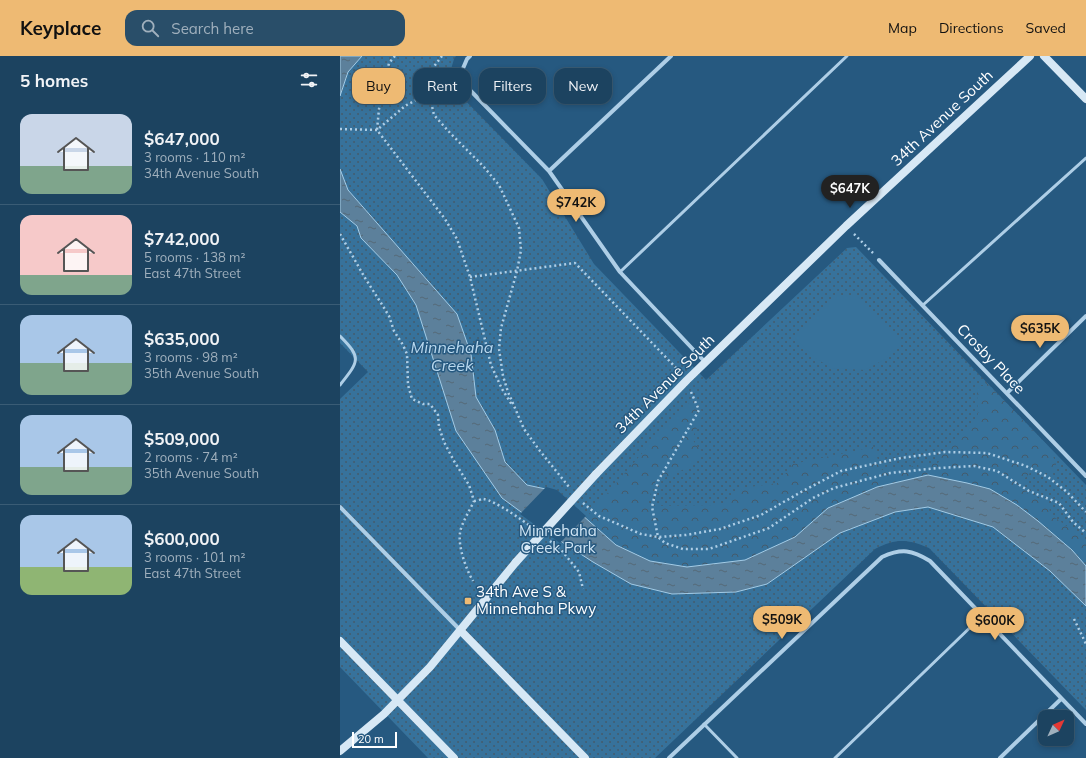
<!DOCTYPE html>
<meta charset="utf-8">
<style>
:root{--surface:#1c4360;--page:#294e69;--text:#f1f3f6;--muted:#a0b0bd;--line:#3a5c75;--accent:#eeba73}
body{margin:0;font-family:Mulish,sans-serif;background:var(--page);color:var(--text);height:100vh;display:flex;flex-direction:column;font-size:15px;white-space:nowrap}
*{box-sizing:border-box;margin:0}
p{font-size:13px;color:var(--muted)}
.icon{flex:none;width:22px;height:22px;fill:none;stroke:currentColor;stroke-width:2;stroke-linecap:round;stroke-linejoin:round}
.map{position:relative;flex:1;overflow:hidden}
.drawer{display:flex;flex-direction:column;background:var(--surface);width:340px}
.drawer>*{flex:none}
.top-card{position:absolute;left:12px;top:12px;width:380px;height:36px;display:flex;gap:8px}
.needle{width:26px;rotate:46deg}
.controls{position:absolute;left:698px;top:654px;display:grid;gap:8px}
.controls a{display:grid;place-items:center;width:36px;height:36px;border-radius:8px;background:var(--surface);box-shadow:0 2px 6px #0003,0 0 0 1px var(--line);font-size:20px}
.scale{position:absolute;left:12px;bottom:10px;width:45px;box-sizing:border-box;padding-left:4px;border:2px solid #fff;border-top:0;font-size:11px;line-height:14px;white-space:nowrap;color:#fff;-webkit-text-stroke:3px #265980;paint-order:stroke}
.price{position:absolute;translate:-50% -34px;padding:0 9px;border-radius:14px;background:var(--accent);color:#111;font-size:13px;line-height:26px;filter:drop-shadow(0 1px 2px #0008)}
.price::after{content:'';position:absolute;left:50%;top:24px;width:12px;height:9px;margin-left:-6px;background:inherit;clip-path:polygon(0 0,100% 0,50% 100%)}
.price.on{background:#222;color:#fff}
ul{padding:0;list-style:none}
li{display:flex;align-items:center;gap:12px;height:100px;padding:0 20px}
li+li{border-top:1px solid var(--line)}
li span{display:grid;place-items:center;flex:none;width:112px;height:80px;border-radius:12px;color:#555}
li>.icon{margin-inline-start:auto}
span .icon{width:48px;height:48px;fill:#fffc;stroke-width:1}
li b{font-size:17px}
h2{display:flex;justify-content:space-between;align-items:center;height:48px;padding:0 20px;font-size:17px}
.tag{padding:0 14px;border-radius:12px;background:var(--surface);box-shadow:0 2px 6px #0003,0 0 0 1px var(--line);font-size:14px;line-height:36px}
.tag.on{background:var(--accent);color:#111}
header{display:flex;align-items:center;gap:24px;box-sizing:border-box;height:56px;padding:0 20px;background:var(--accent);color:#111}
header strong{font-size:19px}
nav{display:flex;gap:22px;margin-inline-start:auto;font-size:14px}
.search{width:280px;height:36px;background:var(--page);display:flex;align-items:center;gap:10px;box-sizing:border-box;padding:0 14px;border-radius:12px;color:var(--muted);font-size:15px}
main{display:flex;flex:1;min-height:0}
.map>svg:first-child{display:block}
.grass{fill:url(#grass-dots)}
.forest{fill:url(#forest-crowns)}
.garden{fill:#37729b}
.water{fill:url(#water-ripples);stroke:#a2cbe6}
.pier{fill:#265980}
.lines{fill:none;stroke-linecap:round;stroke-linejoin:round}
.path{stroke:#aecee6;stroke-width:2.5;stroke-dasharray:2 3;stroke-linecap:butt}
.lane{stroke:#aecee6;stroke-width:3}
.street{stroke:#aecee6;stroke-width:4}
.secondary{stroke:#d7e8f5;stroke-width:8}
.secondary-bridge{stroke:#d7e8f5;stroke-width:8}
.poi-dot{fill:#eeba73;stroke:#265980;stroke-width:1.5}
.labels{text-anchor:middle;stroke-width:3;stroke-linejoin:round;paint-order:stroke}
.street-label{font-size:15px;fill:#fff;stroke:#265980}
.park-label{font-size:15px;fill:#d1e6f5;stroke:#265980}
.poi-label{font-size:15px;fill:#fff;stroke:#265980;text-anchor:start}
.water-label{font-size:16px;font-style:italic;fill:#b9d8ee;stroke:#265980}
</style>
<header>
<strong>Keyplace</strong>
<div class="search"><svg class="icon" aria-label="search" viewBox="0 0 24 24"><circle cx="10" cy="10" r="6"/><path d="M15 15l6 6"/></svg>Search here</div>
<nav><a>Map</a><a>Directions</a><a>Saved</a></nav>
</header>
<main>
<section class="drawer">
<h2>5 homes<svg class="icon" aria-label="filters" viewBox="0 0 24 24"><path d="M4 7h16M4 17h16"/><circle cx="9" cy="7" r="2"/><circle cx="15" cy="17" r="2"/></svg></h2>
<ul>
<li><span style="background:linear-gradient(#c9d6e8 65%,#7fa58c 0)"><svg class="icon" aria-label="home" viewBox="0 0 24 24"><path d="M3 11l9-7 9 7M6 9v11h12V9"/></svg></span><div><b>$647,000</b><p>3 rooms · 110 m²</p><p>34th Avenue South</p></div></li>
<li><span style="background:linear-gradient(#f6c9c9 75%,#7fa58c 0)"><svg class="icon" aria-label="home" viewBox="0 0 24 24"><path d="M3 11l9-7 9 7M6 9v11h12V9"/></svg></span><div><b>$742,000</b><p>5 rooms · 138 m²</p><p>East 47th Street</p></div></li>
<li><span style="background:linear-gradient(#a9c7e8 60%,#7fa58c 0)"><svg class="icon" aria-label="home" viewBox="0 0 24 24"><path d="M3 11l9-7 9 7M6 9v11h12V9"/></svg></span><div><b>$635,000</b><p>3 rooms · 98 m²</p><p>35th Avenue South</p></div></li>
<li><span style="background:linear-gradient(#a9c7e8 65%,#7fa58c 0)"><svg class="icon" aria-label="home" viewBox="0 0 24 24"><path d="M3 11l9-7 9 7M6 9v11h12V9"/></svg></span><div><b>$509,000</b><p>2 rooms · 74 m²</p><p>35th Avenue South</p></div></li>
<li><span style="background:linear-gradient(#a9c7e8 65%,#8fb573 0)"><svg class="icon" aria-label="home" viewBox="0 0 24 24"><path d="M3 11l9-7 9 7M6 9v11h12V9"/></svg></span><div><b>$600,000</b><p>3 rooms · 101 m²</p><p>East 47th Street</p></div></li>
</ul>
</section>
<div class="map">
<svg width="746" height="702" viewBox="0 0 746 702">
<defs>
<pattern id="grass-dots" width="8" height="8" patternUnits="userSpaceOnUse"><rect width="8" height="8" fill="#37729b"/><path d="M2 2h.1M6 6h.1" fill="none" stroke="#445b6c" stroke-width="1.8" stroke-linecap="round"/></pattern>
<pattern id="forest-crowns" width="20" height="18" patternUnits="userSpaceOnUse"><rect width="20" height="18" fill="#37729b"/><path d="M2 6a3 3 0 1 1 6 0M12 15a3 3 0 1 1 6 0" fill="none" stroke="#445b6c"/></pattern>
<pattern id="water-ripples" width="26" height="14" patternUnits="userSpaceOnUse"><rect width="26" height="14" fill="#5c809b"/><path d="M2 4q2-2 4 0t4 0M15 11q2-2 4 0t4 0" fill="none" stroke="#556977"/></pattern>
</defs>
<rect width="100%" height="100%" fill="#265980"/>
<!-- grass -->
<path class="grass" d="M0,0H116L114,3L109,20L116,35L202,123L254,208L366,324L507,192L516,191L746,429V654L589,492C568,483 556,482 535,493L315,702H88L0,611V343L28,316L0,287Z"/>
<!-- forest -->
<path class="forest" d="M647,327L706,388L716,406V415L690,417L683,424L687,437L709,447L710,458L736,477L746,486V510L732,494L698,465L677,449L650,433L627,427L588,419L537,431L488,452L455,481L405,504L347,511L310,505L276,489L246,462L310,388L351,345L363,358L352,383L362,396L349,411L313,427L308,450L380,449L403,432L438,427L453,408L533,391L542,414L598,407L608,389L627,374L638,359L637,332Z"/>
<!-- garden -->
<path class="garden" d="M497,241H518L562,286L547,302L525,314L491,312L474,301L455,282Z"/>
<!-- water -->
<path class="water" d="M0,0H22L8,16L0,40Z
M0,113L8,134L117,258L131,298L136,341L155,374L165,406L187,429L215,435L276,489L310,505L347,511L405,504L455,481L488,452L537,431L588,419L627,427L650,433L677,449L698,465L732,494L746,510V550L710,515L653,471L588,451L555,456L500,477L427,528L396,536L332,538L291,528L253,506L222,486L162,442L116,375L76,249L57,219L21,182L17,170L0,156Z"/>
<!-- pier -->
<path class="pier" d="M206,431L217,434L246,460L220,487L180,458Z"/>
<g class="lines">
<!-- path -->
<path class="path" d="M55,0L49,7L39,53L37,74L105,163L117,183L130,221L151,309L162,333L172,349
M102,0L92,13L89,37L94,59L111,78L143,110L159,129L179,172L181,194L177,215L161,272L159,293L163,320L168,336L184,373L200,395L229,431
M0,73L37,74L65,50L89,37L110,19H113
M0,178L25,222L41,247L49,260L54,275L63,289L67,298L68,329L72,343L83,348H90L98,359L99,371L104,386L114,405L129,429L134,445C130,454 121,468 120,477C118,491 126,513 133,525
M514,178L533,197
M130,221L235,207L340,316
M351,336L359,354L318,425L312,451L318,481L325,487L343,493H369L429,472L473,442L494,432L550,417L599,412L634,410L657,415L689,435L719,447L733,466L746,477
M134,445C137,445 141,443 143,443C155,444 183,465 193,472
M243,447L259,460L301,478L318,481L346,479L380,473L421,459L461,436L501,415L561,402L605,396L647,397L686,410L708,421L727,436L746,456
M210,485L223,496L239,516L243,533
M734,563L746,588"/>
<!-- lane -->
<path class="lane" d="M280,216L507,0
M583,249L746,102
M0,280C22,302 19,305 0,329
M364,668L397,702
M495,702L642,560"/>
<!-- street -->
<path class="street" d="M130,0L127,3L121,17L127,31L209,115L280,216L365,306
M209,115L331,0
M539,204L746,420
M667,337L746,260
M0,451L120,574
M329,702L542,501C562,492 572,494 590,505L746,668
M660,702L721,643"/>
<!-- secondary -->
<path class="secondary" d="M704,0L746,43
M256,418L347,324L506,170L690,0
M120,574L245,702
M0,585L114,702
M0,695L44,658L90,611L176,506"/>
<!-- secondary-bridge -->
<path class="secondary-bridge" d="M176,506L256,418"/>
</g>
<!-- markers -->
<rect class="poi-dot" x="124" y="541" width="8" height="8" rx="2"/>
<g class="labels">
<!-- street labels -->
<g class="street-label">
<text transform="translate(602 62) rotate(-43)" y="5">34th Avenue South</text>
<text transform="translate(651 303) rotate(46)" y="5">Crosby Place</text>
<text transform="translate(325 328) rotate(-45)" y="5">34th Avenue South</text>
</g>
<!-- park labels -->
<g class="park-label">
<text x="218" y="480">Minnehaha<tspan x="218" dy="17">Creek Park</tspan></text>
</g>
<!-- poi labels -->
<g class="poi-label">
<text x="136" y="541">34th Ave S &amp;<tspan x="136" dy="17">Minnehaha Pkwy</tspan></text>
</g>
<!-- water labels -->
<g class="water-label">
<text x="112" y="297">Minnehaha<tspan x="112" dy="18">Creek</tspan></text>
</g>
</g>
</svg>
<div class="controls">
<a><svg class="needle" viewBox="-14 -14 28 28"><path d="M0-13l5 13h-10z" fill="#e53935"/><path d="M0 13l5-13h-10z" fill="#a0b0bd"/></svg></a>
</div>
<div class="scale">20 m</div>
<b class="price on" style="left:510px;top:153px">$647K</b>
<b class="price" style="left:236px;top:167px">$742K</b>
<b class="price" style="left:700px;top:293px">$635K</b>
<b class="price" style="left:442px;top:584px">$509K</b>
<b class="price" style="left:655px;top:585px">$600K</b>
<div class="top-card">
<a class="tag on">Buy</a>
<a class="tag">Rent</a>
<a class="tag">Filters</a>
<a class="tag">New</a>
</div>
</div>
</main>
